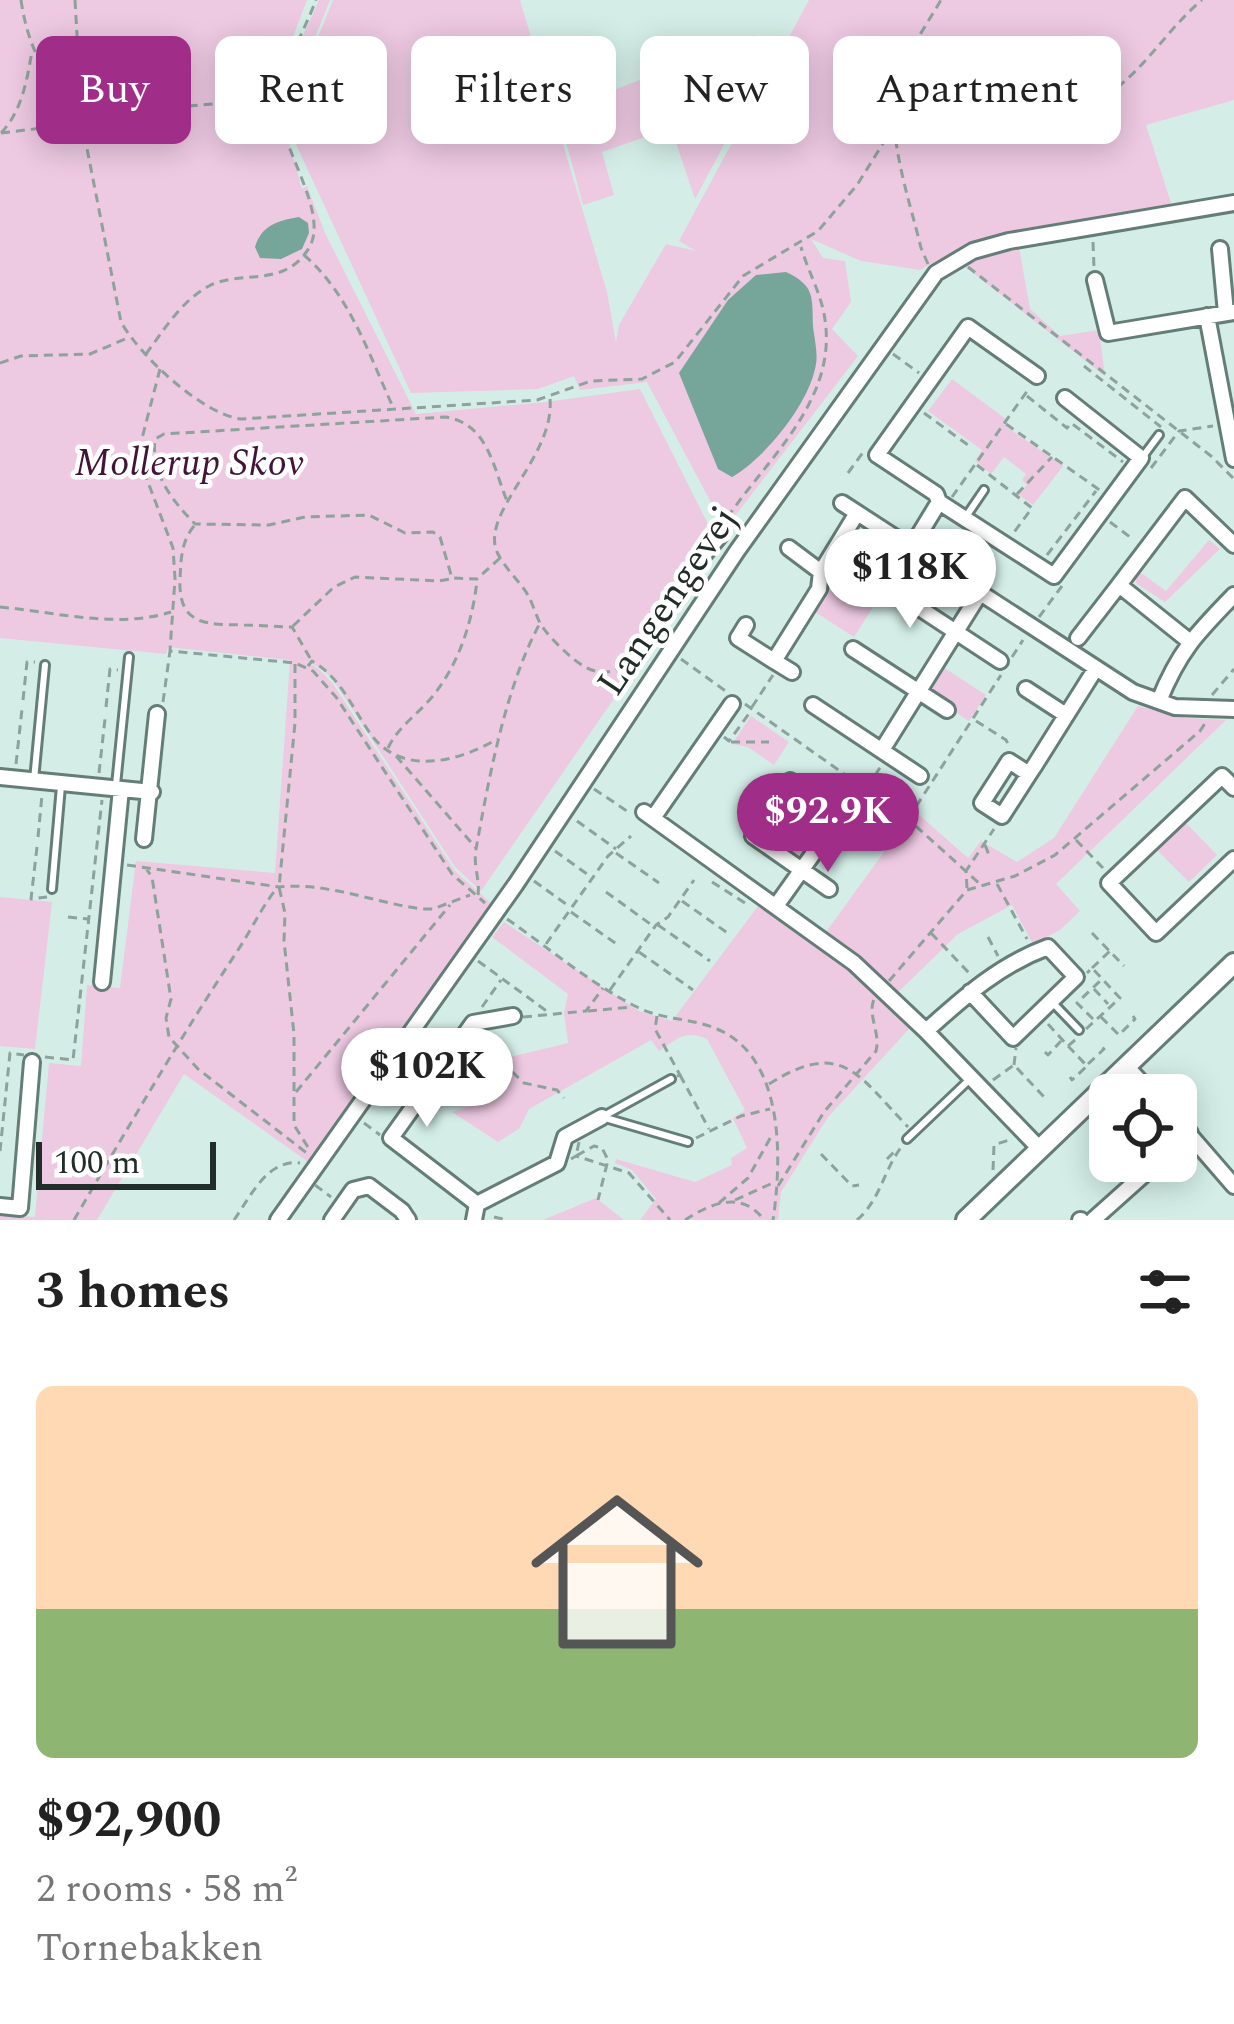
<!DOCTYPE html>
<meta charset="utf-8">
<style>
:root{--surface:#fff;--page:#f6f6f6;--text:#222;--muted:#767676;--line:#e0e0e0;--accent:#a02d88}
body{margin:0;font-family:Spectral,serif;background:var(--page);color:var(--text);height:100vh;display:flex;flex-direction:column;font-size:45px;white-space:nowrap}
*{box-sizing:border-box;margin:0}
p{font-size:39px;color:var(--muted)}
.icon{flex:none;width:66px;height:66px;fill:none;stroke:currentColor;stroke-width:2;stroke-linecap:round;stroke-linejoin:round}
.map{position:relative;height:1220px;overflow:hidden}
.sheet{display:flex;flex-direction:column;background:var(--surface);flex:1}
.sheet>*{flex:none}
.banner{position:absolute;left:36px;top:36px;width:1164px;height:108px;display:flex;gap:24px}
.buttons{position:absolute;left:1089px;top:1074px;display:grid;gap:24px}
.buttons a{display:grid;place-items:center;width:108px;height:108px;border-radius:18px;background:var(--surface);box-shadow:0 6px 30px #0003;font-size:60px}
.scale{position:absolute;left:36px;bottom:30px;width:180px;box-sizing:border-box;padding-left:12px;border:6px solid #222c29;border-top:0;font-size:33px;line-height:42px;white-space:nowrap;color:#222c29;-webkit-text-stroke:9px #fff;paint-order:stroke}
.price{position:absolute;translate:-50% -102px;padding:0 27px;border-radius:42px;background:#fff;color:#222;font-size:39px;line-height:78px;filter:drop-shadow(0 3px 6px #0008)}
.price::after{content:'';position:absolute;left:50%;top:72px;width:36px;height:27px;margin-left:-18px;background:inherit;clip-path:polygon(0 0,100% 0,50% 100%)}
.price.current{background:var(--accent);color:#fff}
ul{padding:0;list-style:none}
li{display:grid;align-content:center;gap:24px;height:636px;padding:0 36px}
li+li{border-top:3px solid var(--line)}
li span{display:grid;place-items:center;height:372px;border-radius:18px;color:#555}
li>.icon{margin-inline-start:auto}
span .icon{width:216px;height:216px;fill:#fffc;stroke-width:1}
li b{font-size:51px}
h2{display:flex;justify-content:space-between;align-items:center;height:144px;padding:0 36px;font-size:51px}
.chip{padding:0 42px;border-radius:18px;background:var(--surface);box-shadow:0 6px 30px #0003;font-size:42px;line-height:108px}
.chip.current{background:var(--accent);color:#fff}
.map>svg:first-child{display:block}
.green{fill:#edc9e2}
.water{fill:#76a599}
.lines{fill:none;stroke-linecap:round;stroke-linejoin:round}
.lane-casing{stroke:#657d77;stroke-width:12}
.street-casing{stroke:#657d77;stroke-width:20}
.secondary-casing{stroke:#657d77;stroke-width:24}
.path{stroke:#8ea29c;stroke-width:3;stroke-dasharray:9 6;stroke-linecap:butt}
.lane{stroke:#fff;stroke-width:6}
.street{stroke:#fff;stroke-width:14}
.secondary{stroke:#fff;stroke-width:18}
.labels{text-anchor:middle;stroke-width:9;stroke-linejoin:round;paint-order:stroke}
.park-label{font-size:39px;font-style:italic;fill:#411537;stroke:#fff}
.street-label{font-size:39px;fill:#222c29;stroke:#fff}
</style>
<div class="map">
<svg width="1234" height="1220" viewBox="0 0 1234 1220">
<rect width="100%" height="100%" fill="#d4eee7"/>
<!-- green -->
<path class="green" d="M0,0H307L274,87L302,189L307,186L325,233L416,414L546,402L640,389L710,528L690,554L705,567L481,891L455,867L334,681L322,668L302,660L318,668L333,684L455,871L493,905L311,1164L184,1074L97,1220H0V1215L35,1217L49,1063L81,1066L87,985L120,988L136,861L275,873L290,660L168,647L166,654L0,638Z
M319,0H330L291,97L288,121C273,86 306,33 319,0Z
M333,0H520L607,292L616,343L619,325L666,244L696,251L679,241L809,0H1234V100L1146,125L1172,206L975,241L920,270L861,261L811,239L823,258L845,261L851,302L832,329L858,356L725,529L647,382L580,390L574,376L538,389L411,393L294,140L293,99Z
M755,35L766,66L695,199L671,128L602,152L614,195L583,205L558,112Z
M1019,247L1030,309L1060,336L1099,330L1105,376L959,262Z
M952,379L1006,419L1004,425L1063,466L1033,505L1018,494L1027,485L1022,480L1026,474L1004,457L991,474L975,461L982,450L928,411Z
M1209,540L1220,549L1165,602L1137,584L1134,575L1141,573L1166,591Z
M829,572L836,577L833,582L873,607L854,637L815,612L827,592Z
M940,665L986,695L969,721L946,706L950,699L930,692L928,684Z
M1138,706L1185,718L1226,720L1056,884L1080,911L1060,930L1033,944L1012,905L958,934L886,1004L910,1028L828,1117L781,1192L778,1220H640L656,1199L632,1170L615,1163L616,1159L695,1182L732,1165L731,1158L747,1148L733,1118L745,1110L707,1039C686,1029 677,1039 659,1051L651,1040L529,1109L519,1129L498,1142L452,1112L477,1104L478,1096L506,1091L502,1059L568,1043L564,1013L568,994L492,937L504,922L639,1011L672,1021L759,905L818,943L905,823L917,813L968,858L981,841L1017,862L1054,838Z
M751,716L789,742L774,765L748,747L732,744Z
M812,802L828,812L831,821L804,860L795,861L783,853L780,846Z
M1183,820L1217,855L1189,882L1154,847Z
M0,897L52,902L35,1049L0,1046Z
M596,1198L624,1220H543Z"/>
<!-- water -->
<path class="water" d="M299,217L308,223L309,233L302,249L281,259L260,258L255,247C262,225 277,221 299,217Z
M786,272C815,286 812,296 813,326C814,337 818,352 816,364C810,403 765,458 732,477L718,469L679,373L728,300L756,275Z"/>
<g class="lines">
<defs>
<path id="lane" d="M1144,455L1159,435
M967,515L984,490
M701,564L723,538
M34,780L45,665
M116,785L129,657
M52,889L61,786
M1054,1004L1079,1030
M422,1038L446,1055
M671,1079L602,1117L688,1142
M907,1139L969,1080"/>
<path id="street" d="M1220,249L1226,313
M1095,280L1108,333L1234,312
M1207,316L1234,459
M1037,376L968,327L877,455L936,494L939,502L1054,576L1141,458L1065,398
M842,503L1133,692L1175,707L1234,709
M789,548L821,572
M911,548L939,502
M892,590L1000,661
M746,625L738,638L774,661
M1078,638L1119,585
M1189,641L1119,585L1185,498L1234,545
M853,649L947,710
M792,672L774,661L819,589L821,572L857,513
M1026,689L1066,715
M1159,701C1179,651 1197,633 1234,595
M813,705L920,776
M882,750L980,593
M1029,774L1009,761L982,803L1002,816L1029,774L1035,765L1096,668
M0,777L152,792
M790,781L870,837
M1234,788L1222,776L1109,883L1156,933L1234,859
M644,812L854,963L926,1031L1040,1149
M653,818L732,704
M753,836L829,889
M144,839L157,714
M776,906L840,816
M102,982L121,789
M926,1031C964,997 999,965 1048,947L1076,977L1013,1038L970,992
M1126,1066L1153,1095
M1176,1119L1234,1186
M1176,1146L1190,1133
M477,1204L557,1163L565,1137L602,1117
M0,1206L20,1208L32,1062
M278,1220L516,884L737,551L936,273L973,251L1009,241L1234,203
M332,1220L353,1190L369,1186L402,1211L408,1220
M474,1220L477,1204L391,1138L473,1023L513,1016
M1080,1220H1081
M1093,1220L1159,1161"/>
<path id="secondary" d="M966,1220L1234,963"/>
</defs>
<!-- lane casing -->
<use href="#lane" class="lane-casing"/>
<!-- street casing -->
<use href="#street" class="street-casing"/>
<!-- secondary casing -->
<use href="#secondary" class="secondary-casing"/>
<!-- path -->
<path class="path" d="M21,0C28,50 49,83 79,123
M75,0L82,123L121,322C140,356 202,414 241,419L537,400L591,381L642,379L675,362L743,276L818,231L857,185L894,126C975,116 1047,145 1118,87C1149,62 1171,26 1202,0
M84,114L278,99
M1,133C22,111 27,80 32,51
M1,133L75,124
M1093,242L1094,268
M304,255C349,294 368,352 392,405
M928,264L921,248C910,201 884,129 898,83C906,53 926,26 941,0
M968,267L1211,456L1234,479
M146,354C163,331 182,300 209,286C242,269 284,289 309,248C329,215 284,152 280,115C277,78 303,34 316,0
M893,354L919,373
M0,363L21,356L90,354L130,337
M1084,366L1161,427
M160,369L140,446L146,477L173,548L175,579L170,650
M1027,396L1067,428L1071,423L1123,462
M550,399C555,457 480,512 497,552C503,565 515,577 524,589C532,600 534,611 540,623C547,635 560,647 571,657C590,673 608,679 628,662L692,570
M924,413L972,448
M1006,424L1101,491
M977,465L1032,508L1012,535
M1151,468L1179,431L1213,426
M848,473L864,451
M1017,494L1052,457
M952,497L1030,387
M1110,522L1134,540
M194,526C181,542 181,559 180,579C178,627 208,624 244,625C260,625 276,627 292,627L310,658
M719,530C762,461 844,400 823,309C818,288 807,268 801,247
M1047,555L1096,491
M500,558L477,579L452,578L440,537L433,532L405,533L369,515L305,517L269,525L195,524C171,499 151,474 155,439L164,434L445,417C488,423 493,467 507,501
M0,607C55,612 117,629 171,612
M1039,617L1062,586
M293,626L334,587L355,577L439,581L451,579
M1012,657L1023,640
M681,659L727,692
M295,664V723L279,887L285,913L284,941L294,1034V1125L311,1152
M308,666L312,661C341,678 351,706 370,733C400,777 459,762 497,739
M1212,695L1234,669
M23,700L27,662H35
M163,702L170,651L295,663L313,671L336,697L452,874L485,903
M745,704L908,819L980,884
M106,707L110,669L118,670
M752,707L773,675
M976,721L1006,740L1010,748
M724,737L729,741L751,711
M731,742H769
M388,748C398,727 417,715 432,697C459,664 472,623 477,581
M396,756L476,848
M16,764L22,709
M99,773L105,719
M867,788L881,766
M594,789L630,813
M856,810L868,794
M908,819L1001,675
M577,821L616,849
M38,837L42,795
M1076,840L1103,868
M985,845L989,855
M37,847L31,899L47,897
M555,851L591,877
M616,853L659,883
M127,865L279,887C329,882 374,903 423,909H433L470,895
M145,867L152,877L171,999L166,1018L169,1037L198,1069L308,1154
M534,881L570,907
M712,882L745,903
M997,884L1027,939
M967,888L966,871L994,829
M606,892L653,926
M478,895C480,879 473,865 476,849C489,778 505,688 540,623
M682,901L729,934
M571,912L618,945
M68,917L88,919
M507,919C549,948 591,984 637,1007C662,1020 692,1018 717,1029C785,1057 782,1160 773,1220
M658,925L710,961
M931,933L970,974
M1092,933L1124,966
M988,937L998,956
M546,944L608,856L631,836
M639,952L693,990
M478,961L548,1012
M1092,968L1110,951
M889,981L967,890L1015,876L1055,855L1200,731L1206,722
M1094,989L1108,1004
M610,990L656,925L668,917L694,880
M482,1007L501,980
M588,1011L632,1007
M657,1016L655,1029L680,1075L677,1076
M523,1017L586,1011L603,988
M1101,1017L1119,1035L1135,1019L1133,1016
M1093,1019L1077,1003L1101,980
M1048,1024L1068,1046L1075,1040
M1086,1029L1120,998L1092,968L1087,973
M1068,1046L1087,1066L1072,1080L1070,1077
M1045,1052L1048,1055L1061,1041
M45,1057L73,1060L102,800
M1088,1064L1104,1049L1101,1047
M1014,1065L1016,1048
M470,1066L479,1076L478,1070
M455,1073L506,1066L524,1083L557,1090L564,1098
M680,1075L709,1129
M993,1080L1014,1065L1046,1099
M769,1084C842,1038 858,1075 908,1127
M296,1092L450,905
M364,1123L380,1135
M696,1138L741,1116L770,1109
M579,1142L576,1156L594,1146L602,1148L608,1160L598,1200
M0,1151L10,1053L24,1055
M821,1154L852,1186L859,1185
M571,1159L576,1156L629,1173L670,1220
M887,1159L897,1149
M993,1170L994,1145L1012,1139
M315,1185L331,1197
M778,1186L824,1112L876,1051C881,1032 866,1014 875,997
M735,1200L775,1182
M719,1203L748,1178L773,1133
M494,1217L507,1220
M74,1220C127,1129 180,1038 238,950C252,929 261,908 277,888
M234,1220C251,1196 267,1159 300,1163
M685,1220C711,1203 742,1190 764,1220
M857,1220C881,1199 883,1171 902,1146"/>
<!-- lane -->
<use href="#lane" class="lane"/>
<!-- street -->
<use href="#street" class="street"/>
<!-- secondary -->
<use href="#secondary" class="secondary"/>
</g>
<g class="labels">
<!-- park labels -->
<g class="park-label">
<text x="189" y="475">Mollerup Skov</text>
</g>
<!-- street labels -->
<g class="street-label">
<text transform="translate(666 600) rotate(-56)" y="14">Langengevej</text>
</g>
</g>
</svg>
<div class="buttons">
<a><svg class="icon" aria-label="locate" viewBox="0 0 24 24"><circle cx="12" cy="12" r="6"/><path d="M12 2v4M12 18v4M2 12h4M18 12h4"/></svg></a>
</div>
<div class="scale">100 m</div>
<b class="price" style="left:910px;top:631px">$118K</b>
<b class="price current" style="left:828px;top:875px">$92.9K</b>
<b class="price" style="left:427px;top:1130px">$102K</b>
<div class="banner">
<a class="chip current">Buy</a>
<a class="chip">Rent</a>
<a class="chip">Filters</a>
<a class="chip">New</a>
<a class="chip">Apartment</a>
</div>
</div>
<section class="sheet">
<h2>3 homes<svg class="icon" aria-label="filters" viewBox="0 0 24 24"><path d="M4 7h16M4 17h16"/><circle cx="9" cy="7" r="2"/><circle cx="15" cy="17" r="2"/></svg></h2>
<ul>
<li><span style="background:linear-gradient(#ffd9b3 60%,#8fb573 0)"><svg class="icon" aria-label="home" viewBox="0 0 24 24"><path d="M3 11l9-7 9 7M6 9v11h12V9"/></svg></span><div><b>$92,900</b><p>2 rooms · 58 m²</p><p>Tornebakken</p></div></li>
</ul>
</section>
